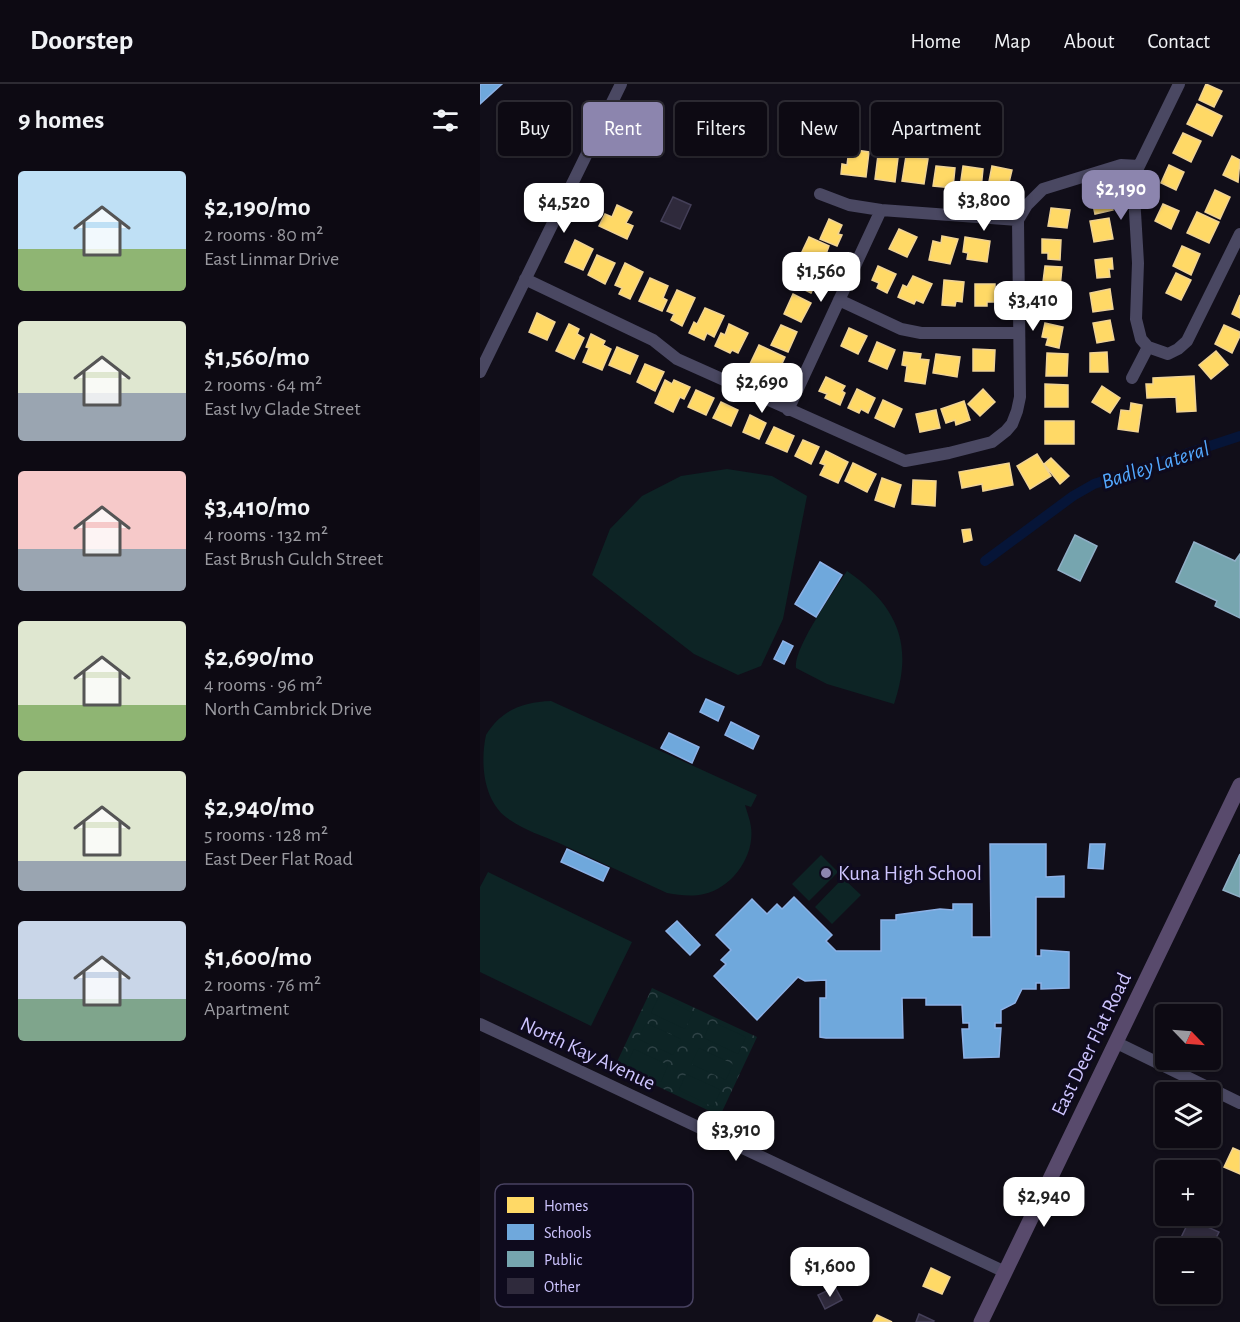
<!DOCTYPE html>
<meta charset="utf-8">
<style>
:root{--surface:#0d0a13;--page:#1b1821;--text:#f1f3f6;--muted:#9a9aa0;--line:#2d2b33;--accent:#8c85ae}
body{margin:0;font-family:"Alegreya Sans",sans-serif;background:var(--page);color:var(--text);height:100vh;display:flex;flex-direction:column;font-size:22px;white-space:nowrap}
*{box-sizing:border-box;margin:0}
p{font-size:20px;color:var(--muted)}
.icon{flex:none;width:33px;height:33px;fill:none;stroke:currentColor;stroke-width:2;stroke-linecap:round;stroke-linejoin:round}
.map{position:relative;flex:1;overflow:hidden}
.panel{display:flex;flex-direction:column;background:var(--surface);width:480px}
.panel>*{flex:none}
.top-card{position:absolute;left:18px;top:18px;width:570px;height:54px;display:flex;gap:12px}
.needle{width:39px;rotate:115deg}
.tools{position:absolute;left:675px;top:920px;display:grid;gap:12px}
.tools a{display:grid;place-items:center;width:66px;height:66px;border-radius:6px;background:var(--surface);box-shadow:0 2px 4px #0004,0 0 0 2px var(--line);font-size:30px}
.price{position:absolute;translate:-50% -51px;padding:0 14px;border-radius:12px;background:#fff;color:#222;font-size:20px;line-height:39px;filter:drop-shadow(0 2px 3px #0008)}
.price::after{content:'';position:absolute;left:50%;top:36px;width:18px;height:14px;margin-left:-9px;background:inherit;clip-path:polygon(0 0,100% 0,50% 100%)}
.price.selected{background:var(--accent);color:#fff}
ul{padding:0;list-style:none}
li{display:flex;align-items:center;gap:18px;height:150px;padding:0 18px}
li span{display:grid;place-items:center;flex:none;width:168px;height:120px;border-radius:6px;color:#555}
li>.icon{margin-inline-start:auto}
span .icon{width:72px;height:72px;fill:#fffc;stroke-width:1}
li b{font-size:26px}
h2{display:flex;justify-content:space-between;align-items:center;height:72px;padding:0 18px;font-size:26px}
.tag{padding:0 21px;border-radius:6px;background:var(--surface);box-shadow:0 2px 4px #0004,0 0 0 2px var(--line);font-size:21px;line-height:54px}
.tag.selected{background:var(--accent);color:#fff}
header{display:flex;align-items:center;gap:36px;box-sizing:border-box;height:84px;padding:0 30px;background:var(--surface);border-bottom:2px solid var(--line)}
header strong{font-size:28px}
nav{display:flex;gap:33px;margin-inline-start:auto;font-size:21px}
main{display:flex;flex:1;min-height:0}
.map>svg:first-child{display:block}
.park{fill:url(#park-crowns)}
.pitch{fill:#0d2425}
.homes{fill:#ffd966;stroke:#f0d394;stroke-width:1.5}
.schools{fill:#6fa8dc;stroke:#8cb1e6;stroke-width:1.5}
.public{fill:#76a5af;stroke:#90afc7;stroke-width:1.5}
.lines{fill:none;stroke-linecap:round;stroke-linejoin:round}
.canal{stroke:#061538;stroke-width:10}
.building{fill:#2f2a3c;stroke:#443f58;stroke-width:1.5}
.minor{stroke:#4a4862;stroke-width:12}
.major{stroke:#584a6c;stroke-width:15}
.poi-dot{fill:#8c85ae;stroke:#0e0a1d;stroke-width:2}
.labels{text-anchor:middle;stroke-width:6;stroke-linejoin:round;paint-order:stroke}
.poi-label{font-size:21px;fill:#cec5ff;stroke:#0e0a1d;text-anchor:start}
.street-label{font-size:21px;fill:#cec5ff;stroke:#0e0a1d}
.water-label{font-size:22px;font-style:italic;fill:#53a8ff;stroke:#0e0a1d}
.key{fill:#0e0a1d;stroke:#484261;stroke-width:1.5}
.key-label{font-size:16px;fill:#cec5ff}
</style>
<header>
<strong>Doorstep</strong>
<nav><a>Home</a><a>Map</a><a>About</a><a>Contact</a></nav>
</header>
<main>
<section class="panel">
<h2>9 homes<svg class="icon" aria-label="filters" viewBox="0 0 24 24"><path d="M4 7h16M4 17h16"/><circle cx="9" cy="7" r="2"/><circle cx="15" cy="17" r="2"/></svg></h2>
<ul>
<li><span style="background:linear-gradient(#bfe0f5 65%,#8fb573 0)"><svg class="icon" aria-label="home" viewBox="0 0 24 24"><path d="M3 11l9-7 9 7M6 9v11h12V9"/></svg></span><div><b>$2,190/mo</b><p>2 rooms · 80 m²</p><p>East Linmar Drive</p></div></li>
<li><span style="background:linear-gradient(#dfe7d0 60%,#9aa5b1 0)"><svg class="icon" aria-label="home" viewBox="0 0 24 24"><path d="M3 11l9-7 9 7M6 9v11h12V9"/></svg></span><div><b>$1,560/mo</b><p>2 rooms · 64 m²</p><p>East Ivy Glade Street</p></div></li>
<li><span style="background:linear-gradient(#f6c9c9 65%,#9aa5b1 0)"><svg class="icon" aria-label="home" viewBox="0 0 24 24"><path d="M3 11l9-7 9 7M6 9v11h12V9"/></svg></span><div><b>$3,410/mo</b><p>4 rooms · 132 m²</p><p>East Brush Gulch Street</p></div></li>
<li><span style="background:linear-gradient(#dfe7d0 70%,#8fb573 0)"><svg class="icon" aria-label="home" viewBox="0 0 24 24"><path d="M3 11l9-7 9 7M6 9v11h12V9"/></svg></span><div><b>$2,690/mo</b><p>4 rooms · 96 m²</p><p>North Cambrick Drive</p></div></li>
<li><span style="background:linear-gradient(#dfe7d0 75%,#9aa5b1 0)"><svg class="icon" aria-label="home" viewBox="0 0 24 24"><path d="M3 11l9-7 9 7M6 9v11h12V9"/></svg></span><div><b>$2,940/mo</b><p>5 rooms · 128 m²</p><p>East Deer Flat Road</p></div></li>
<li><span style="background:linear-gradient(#c9d6e8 65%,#7fa58c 0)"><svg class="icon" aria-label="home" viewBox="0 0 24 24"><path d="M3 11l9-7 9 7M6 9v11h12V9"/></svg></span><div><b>$1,600/mo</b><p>2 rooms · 76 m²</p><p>Apartment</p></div></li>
</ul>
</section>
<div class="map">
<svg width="760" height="1238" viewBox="0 0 760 1238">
<defs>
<pattern id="park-crowns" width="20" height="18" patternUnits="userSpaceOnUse" patternTransform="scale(1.5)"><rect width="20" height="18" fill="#0d2425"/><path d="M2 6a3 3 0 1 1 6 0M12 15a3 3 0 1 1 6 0" fill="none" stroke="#2f4246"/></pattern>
</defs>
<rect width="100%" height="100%" fill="#110e19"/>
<!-- park -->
<path class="park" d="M172,904L277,953L240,1032L135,982Z"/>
<!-- pitch -->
<path class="pitch" d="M247,385L292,392L327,412L303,535L281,582L258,591L214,570L112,491L130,445L162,412L201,392Z
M367,487C418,522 434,561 414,620L347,600L316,584C313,564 355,506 367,487Z
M71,617L277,711L271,723L265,721C267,728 270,736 271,743C275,772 252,804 224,810C211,813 199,811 187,809C151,792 115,776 79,759C63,752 44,746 30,736C3,719 0,679 6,651C21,626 43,618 71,617Z
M341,771L358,788L329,817L312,800Z
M8,788L152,858L111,942L0,888V803Z
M363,794L381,811L352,840L335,823Z
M179,912L213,929L205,945L171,929Z
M231,937L266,953L258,970L224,954Z
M166,939L201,955L193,971L158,955Z
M219,964L253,980L246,996L211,980Z
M154,965L188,981L181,998L146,982Z
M206,990L241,1006L233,1023L199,1006Z"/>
<!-- homes -->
<path class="homes" d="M726,0L742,7L734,23L719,16Z
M717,20L742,32L732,52L707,40Z
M703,49L721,57L711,78L693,69Z
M369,65L389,68L386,93L361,90L362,80L367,81Z
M398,71L418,74L415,98L395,95Z
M426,72L448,75L444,100L422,97Z
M752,72L760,76L758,98L743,91Z
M689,81L704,88L696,106L681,99Z
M456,82L475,84L473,104L453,102Z
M483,82L503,85L501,105L480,103Z
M512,82L532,86L528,103L521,102L519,110L507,108Z
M735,106L750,113L740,135L725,128Z
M629,108L633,126L615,130L611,112Z
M683,120L699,127L691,145L675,137Z
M137,121L152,128L146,139L153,142L147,155L119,142L125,130L132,133Z
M571,124L590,126L587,144L568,142Z
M717,128L739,138L729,159L707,149Z
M629,134L633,155L614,158L610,137Z
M349,135L362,141L358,150L362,151L357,162L340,155Z
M419,145L437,153L427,173L409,165Z
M462,152L478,155L470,180L449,176L453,157L461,159Z
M329,153L349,162L346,170L351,172L346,184L320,172Z
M485,153L510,157L507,178L487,175L488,169L483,168Z
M562,155L581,156L580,176L568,175V169H562Z
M95,156L113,165L103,186L85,178Z
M702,162L720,170L711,191L693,182Z
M117,171L135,179L125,200L108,191Z
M632,174L633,185H629L630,193L617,194L615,176Z
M145,179L163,188L150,215L139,210L142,204L135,201Z
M316,179L340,190L331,209L308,198Z
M398,182L416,190L407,209L397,204L399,199L392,196Z
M565,182L582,183L580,204L568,203V206H562Z
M696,189L711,196L701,216L686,209Z
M433,192L452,200L443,219L436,216L434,220L418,213L423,201L427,203Z
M170,194L188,202L183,214L187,216L182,227L159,217Z
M464,196L484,198L482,218L476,217L475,222L462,221Z
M495,200H515V218H507V222H495Z
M630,205L633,225L613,228L610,209Z
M197,206L215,214L202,242L191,236L194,230L187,227Z
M565,209L589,210L588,231L564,230Z
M313,210L331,219L321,238L304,230Z
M760,211V234L752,230Z
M225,224L244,232L234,253L227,249L224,256L209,249L214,238L217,240Z
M57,229L75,238L67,256L49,248Z
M630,236L634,256L617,259L613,239Z
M565,239L583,243L579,264L566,261L568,254L562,253Z
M89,240L99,245L97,250L104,254L94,275L76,267Z
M249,240L268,249L258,269L252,266L250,269L235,262L241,249L245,251Z
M301,241L317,248L308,268L291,261Z
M744,241L760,248V252L752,269L735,260Z
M369,244L387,252L378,270L361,262Z
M111,250L125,257L123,261L131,265L122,286L103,278L109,264L106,263Z
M397,258L415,266L407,285L389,277Z
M279,261L305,273L300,284L294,281L290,289L270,280Z
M137,263L158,272L150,290L129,281Z
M493,265L515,266L514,287H493Z
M736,267L748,281L731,295L719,281Z
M424,268L441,270L440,275L449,276L445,300L425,297L427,282L422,281Z
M627,268L628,288H610V269Z
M567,269L588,270L587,292H566Z
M456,270L480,273L477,293L453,289Z
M165,280L184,288L175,307L157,298Z
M714,292L716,327L697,328L696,313L667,314L666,300H673V294Z
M346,293L365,302L362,307L365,309L360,321L345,314L347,310L339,307Z
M185,296L192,300L194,296L210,303L204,315L200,313L193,328L175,319Z
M565,300L588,301V323H565Z
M622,302L640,314L630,329L612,318Z
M377,305L395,314L388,329L381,325L379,329L368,324Z
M503,305L515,318L500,332L488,320Z
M216,306L234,314L226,331L208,323Z
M403,316L422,325L414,343L395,334Z
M484,317L490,336L476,341L475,336L466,339L461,325Z
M241,318L258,326L251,342L233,334Z
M651,319L662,321L658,348L638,345L641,326L650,327Z
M456,326L460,344L440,348L436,330Z
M270,331L286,339L279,355L263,348Z
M565,337H594V360H565Z
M294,343L314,352L307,368L286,359Z
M323,356L339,363L331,380L315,372Z
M346,367L368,378L358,399L340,391L345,381L340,379Z
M557,370L571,392L550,405L537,382Z
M571,374L589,392L580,400L564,380Z
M373,379L396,390L387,408L365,397Z
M529,379L533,401L503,407L502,400L482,404L479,388Z
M402,394L421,401L414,423L395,416Z
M433,396L456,397L455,422L432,420Z
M490,445L492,456L484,458L482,446Z
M753,1064L760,1067V1090L744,1083Z
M451,1184L470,1193L462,1210L443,1202Z
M397,1231L412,1238H393Z"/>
<!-- schools -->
<path class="schools" d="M0,0H22L0,20Z
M340,478L362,491L336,533L315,520Z
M303,557L313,562L304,580L294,575Z
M226,615L244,623L238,637L220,628Z
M251,638L279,652L273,665L245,651Z
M189,649L219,663L212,679L181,664Z
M510,760H566V793L584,792V813H556V872H561V866L589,868V904L561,905V899H556V905H542L535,919L521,926V939H515V944H521L519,973L484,974L482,945H489V939H483L482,921H446V914H422L423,954H346L340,953V914H346V896L325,897L318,893L277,936L234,892L246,880L241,876L251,866L236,851L272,815L287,830L297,820L302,825L314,813L352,851L346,857L356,867H401V836H416V831L460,825L473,826V820H492V853H511Z
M610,760H625L623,785L608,784Z
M87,765L129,784L123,797L81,778Z
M197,837L220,861L210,871L186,847Z"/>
<!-- public -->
<path class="public" d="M595,451L617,462L600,497L578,486Z
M714,458L755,477L760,470V534L735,522L737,517L696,498Z
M760,770V813L743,806Z"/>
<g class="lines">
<!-- canal -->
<path class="canal" d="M505,477L593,412L614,400L760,352"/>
</g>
<!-- building -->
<path class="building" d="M193,113L211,121L200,145L181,137Z
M710,1135L739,1148L730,1166V1164H696Z
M355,1203L362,1216L345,1225L338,1211Z
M439,1230L454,1237L453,1238H436Z"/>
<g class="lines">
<!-- minor -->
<path class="minor" d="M340,110L369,121L401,126L538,136L547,121L563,105L641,81L659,82
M45,195L173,256L197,275L425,377L469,369L512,358L526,347L532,340L537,327L540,313L538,136
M359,216L421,245L441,249H538
M668,263L688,270L698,265L707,257L760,150
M0,288L141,0
M652,294L668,263L661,255L656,235L658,179L654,111L658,84L699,0
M308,326L401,126
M0,940L525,1188
M635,958L760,1019"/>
<!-- major -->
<path class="major" d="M501,1238L760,701"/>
</g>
<!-- markers -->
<circle class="poi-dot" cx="346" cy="789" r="6"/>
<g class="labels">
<!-- poi labels -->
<g class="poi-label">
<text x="358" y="796">Kuna High School</text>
</g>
<!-- street labels -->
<g class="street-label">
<text transform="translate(611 960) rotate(-64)" y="7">East Deer Flat Road</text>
<text transform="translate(108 969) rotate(25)" y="7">North Kay Avenue</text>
</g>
<!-- water labels -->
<g class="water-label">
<text transform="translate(675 380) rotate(-18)" y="8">Badley Lateral</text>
</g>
</g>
<!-- legend -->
<rect x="15" y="1100" width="198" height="123" rx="9" class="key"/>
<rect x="27" y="1113" width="27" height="16" fill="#ffd966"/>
<rect x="27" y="1140" width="27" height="16" fill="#6fa8dc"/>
<rect x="27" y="1167" width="27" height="16" fill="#76a5af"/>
<rect x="27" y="1194" width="27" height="16" fill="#2f2a3c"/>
<g class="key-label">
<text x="64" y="1127">Homes</text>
<text x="64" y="1154">Schools</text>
<text x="64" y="1181">Public</text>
<text x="64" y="1208">Other</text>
</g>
</svg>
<div class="tools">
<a><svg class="needle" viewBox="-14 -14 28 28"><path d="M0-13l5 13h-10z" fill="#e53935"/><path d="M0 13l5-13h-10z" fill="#9a9aa0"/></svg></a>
<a><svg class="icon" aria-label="layers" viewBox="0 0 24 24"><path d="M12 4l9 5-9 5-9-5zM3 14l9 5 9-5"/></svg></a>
<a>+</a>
<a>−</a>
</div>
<b class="price selected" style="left:641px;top:137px">$2,190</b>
<b class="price" style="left:504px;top:148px">$3,800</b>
<b class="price" style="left:84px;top:150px">$4,520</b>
<b class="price" style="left:341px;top:219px">$1,560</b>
<b class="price" style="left:553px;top:248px">$3,410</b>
<b class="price" style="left:282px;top:330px">$2,690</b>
<b class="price" style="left:256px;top:1078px">$3,910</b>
<b class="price" style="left:564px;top:1144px">$2,940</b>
<b class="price" style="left:350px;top:1214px">$1,600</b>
<div class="top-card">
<a class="tag">Buy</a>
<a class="tag selected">Rent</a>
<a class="tag">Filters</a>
<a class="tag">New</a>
<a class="tag">Apartment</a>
</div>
</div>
</main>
